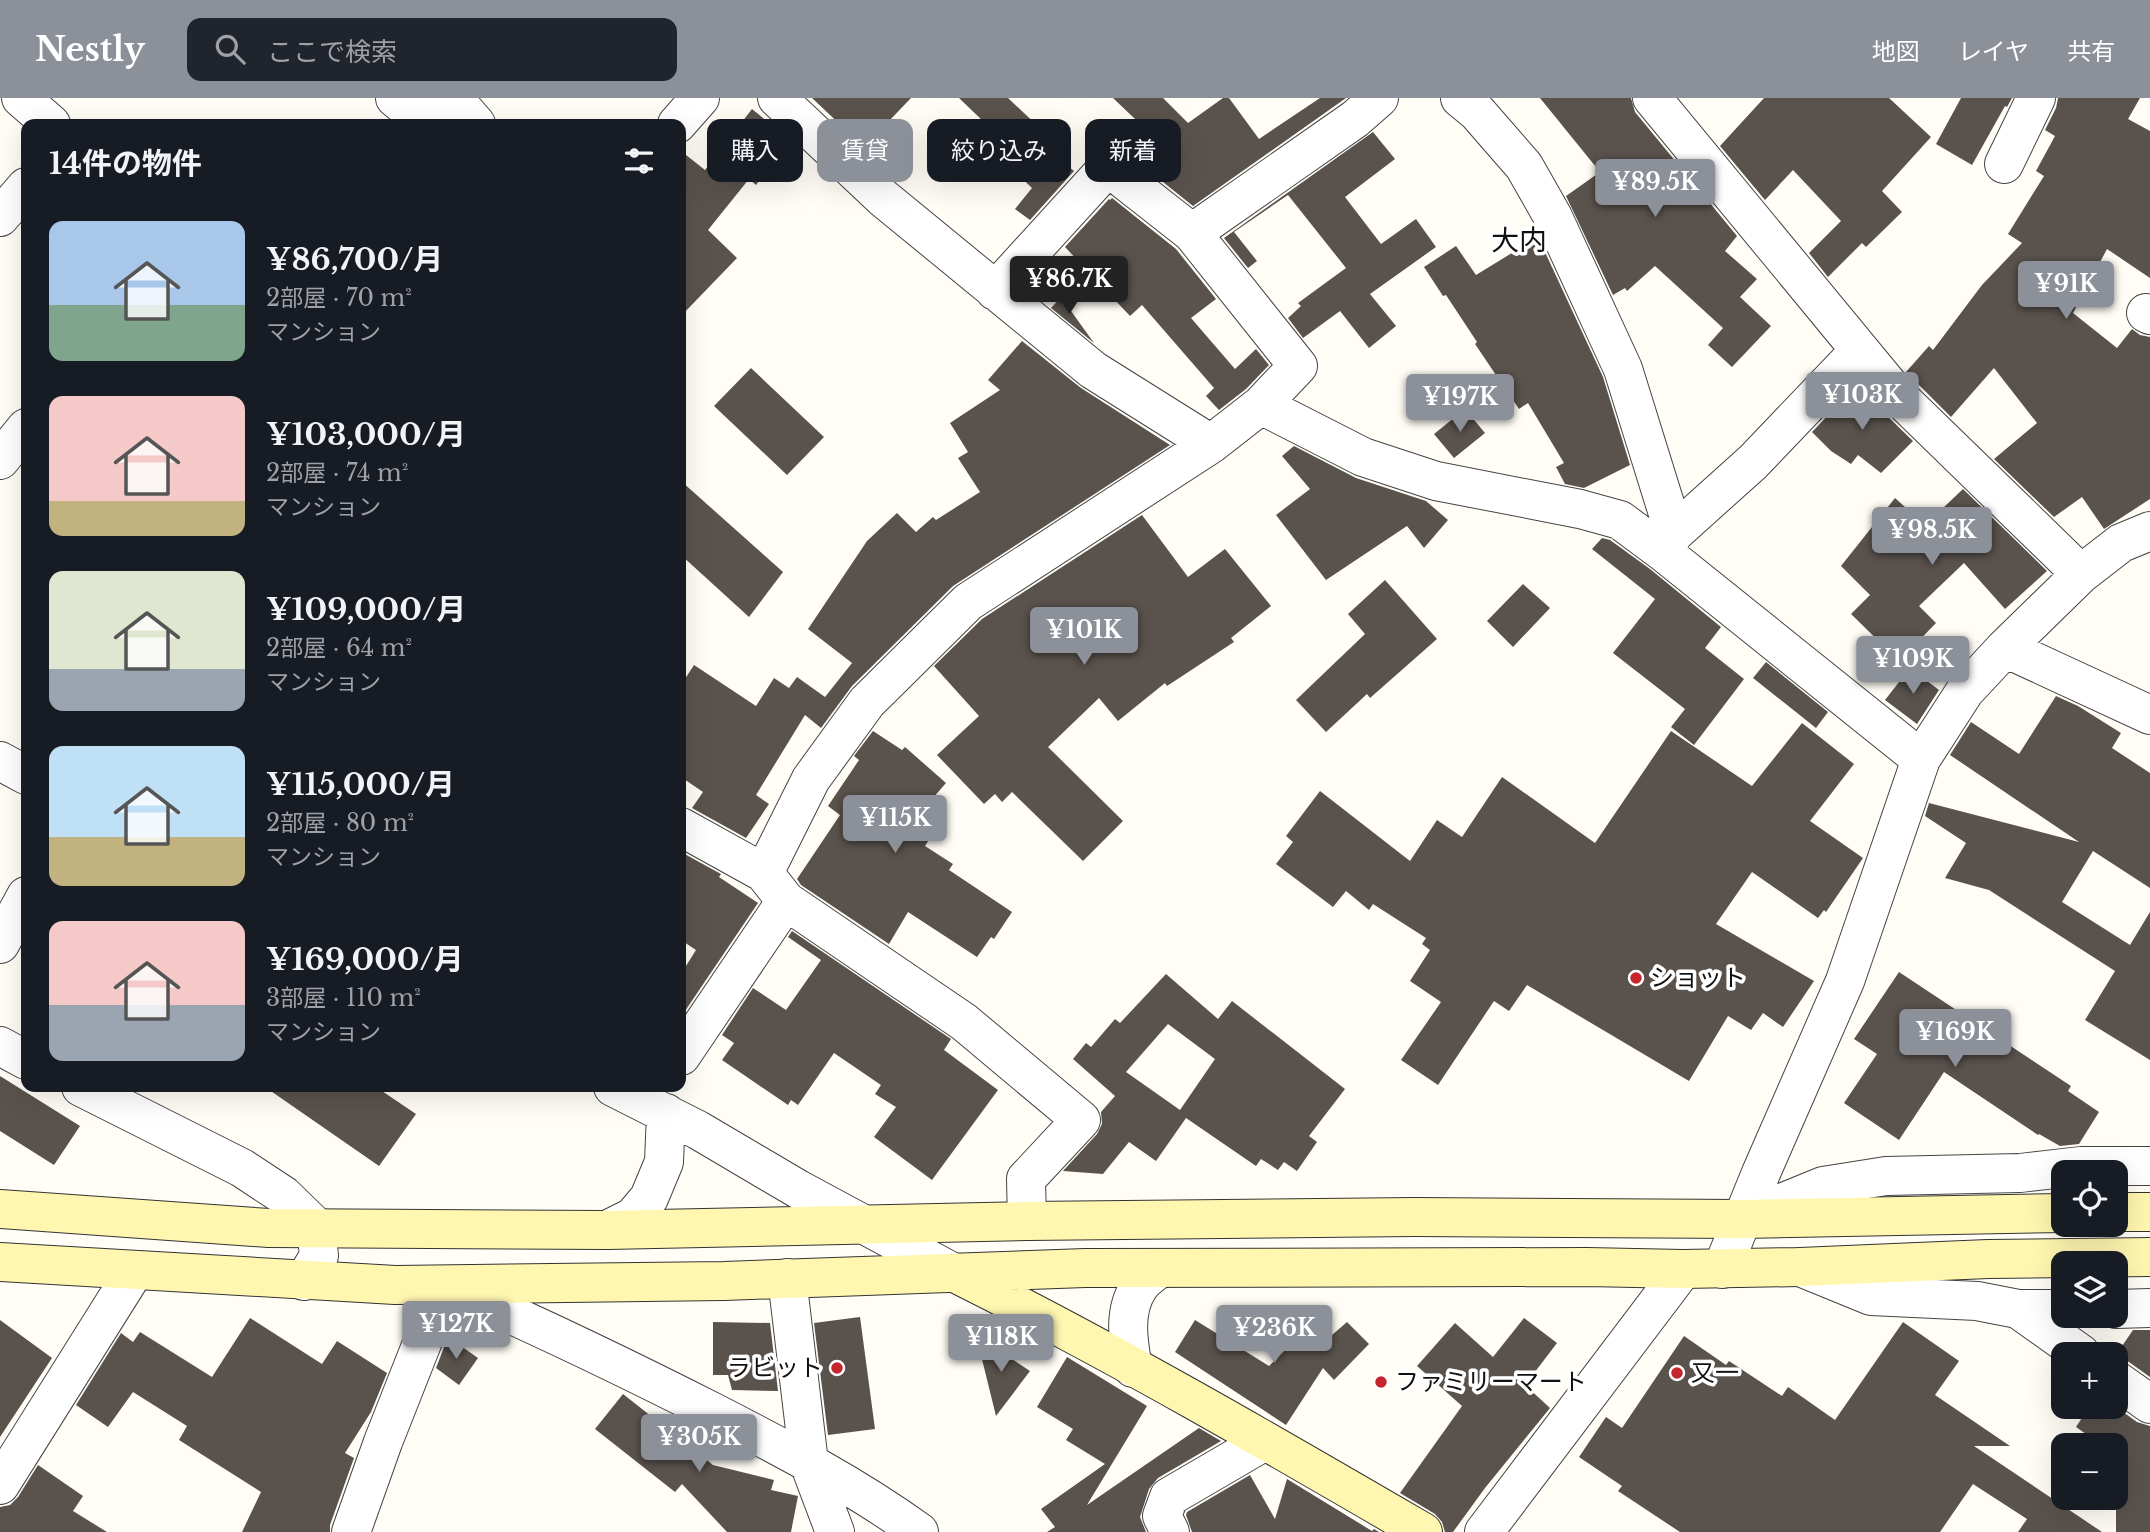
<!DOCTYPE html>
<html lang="ja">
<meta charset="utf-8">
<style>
:root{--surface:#171b24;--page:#20242c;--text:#f1f3f6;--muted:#9ea1a6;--accent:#8c9099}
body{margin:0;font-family:"Libre Baskerville","Noto Sans JP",serif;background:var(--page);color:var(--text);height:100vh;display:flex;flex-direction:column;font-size:26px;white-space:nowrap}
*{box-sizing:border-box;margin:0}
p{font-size:23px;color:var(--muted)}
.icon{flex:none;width:38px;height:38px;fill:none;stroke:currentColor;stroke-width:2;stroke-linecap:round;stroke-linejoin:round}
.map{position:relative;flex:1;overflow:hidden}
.drawer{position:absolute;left:21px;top:21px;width:665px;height:973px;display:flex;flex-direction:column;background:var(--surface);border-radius:14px;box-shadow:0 7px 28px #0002}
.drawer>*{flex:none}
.top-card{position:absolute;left:707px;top:21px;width:665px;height:63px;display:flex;gap:14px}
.controls{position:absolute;left:2051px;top:1062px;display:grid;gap:14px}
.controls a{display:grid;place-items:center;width:77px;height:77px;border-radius:14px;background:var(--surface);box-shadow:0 7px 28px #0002;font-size:35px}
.price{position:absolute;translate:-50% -60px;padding:0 16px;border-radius:7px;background:var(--accent);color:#fff;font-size:23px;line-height:46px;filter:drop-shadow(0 2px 4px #0008)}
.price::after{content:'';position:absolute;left:50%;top:42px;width:21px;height:16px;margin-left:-10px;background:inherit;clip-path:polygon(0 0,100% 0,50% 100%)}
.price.selected{background:#222;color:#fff}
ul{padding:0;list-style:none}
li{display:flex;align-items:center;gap:21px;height:175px;padding:0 28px}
li span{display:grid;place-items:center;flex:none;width:196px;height:140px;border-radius:14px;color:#555}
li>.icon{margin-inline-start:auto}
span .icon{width:84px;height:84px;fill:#fffc;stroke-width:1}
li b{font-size:30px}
h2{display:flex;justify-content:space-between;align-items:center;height:84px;padding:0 28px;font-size:30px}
.pill{padding:0 24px;border-radius:14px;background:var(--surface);box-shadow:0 7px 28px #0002;font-size:24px;line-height:63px}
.pill.selected{background:var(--accent);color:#fff}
header{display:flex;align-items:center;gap:42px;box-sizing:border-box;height:98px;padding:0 35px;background:var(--accent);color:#fff}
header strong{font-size:33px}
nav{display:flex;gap:38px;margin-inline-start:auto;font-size:24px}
.search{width:490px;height:63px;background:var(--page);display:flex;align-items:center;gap:18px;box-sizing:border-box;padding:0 24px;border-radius:14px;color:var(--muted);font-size:26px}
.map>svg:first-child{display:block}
.building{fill:#5a524d;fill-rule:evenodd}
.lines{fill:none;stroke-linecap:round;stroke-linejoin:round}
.street-casing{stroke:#444;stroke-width:40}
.secondary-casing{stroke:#333;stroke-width:40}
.street{stroke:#fff;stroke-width:38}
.secondary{stroke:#fff6b0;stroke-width:38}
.poi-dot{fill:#c4262e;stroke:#fff;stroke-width:2.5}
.labels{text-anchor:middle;stroke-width:7;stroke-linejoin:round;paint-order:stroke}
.poi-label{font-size:24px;fill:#111;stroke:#fff;text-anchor:start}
.quarter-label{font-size:28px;fill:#111;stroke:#fff}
</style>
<header>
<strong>Nestly</strong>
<div class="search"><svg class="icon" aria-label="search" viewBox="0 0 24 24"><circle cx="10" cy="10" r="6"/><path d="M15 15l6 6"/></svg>ここで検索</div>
<nav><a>地図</a><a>レイヤ</a><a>共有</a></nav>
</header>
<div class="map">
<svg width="2150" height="1434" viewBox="0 0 2150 1434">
<rect width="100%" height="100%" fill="#fffdf5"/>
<!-- building -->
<path class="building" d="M812,0H911L864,49Z
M959,0H1008L1058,47L1051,55L1074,73L1030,122L1015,111L1032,90L974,35L984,24Z
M1113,0H1163L1188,25L1223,0H1229L1259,41L1320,0H1346L1193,108L1138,64L1155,40Z
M1540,0H1631L1635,14L1737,138L1725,153L1757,181L1740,199L1771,228L1732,269L1708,247L1723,230L1655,168L1627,193L1625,190L1613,197L1566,98L1600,74Z
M1764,0H1889L1931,39L1882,93L1902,114L1866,149L1862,145L1828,179L1809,155L1841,123L1793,72L1765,102L1720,48Z
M1961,0H2012L2007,9L2005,8L1972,67L1936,46Z
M2058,0H2140L2128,21L2150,33V180L2107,151L2073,215L2117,250L2132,231L2140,237L2150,239V401L2104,431L2082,399L2054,419L1994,361L2037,325L1994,270L1951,319L1906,274L1929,248L1933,252L1982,187L2022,145L2008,136L2044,78L2036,73L2055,38L2045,32L2056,10Z
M752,11L790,42L756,87L749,81L708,132L737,160L681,218V53L705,72Z
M1373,34L1395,61L1345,99L1381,146L1416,121L1436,149L1370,196L1396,228L1369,250L1340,213L1303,240L1288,220L1301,208L1298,205L1346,170L1288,97L1234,134L1257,163L1248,170L1224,140Z
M1112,100L1176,151L1216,201L1191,220L1235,271L1256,251L1269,267L1246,291L1219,312L1206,298L1214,290L1142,207L1130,218L1065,149L1109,101L1110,102Z
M1538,139L1603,279L1630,367L1584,390L1565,386L1556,369L1564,365L1528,305L1519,311L1475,246L1477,244L1446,197L1443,198L1424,169L1456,148L1476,177Z
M1061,199L1094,245L1051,210Z
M1022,243L1081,290L1170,347L953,488L852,588L821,630L805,617L756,697L769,706L746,740L692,710L703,694L681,679V587L694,567L756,608L774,580L789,590L797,579L825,599L852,565L808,531L867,443L897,415L916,434L933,419L936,422L980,394L958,360L968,354L950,325L1000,292L988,282Z
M751,270L824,339L787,377L714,308Z
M1859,285L1882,313L1913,343L1881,375L1858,357L1851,366L1831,353L1812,334Z
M1465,311L1485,335L1454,360L1434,336Z
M1294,348L1356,380L1426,403L1448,422L1424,450L1407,428L1326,482L1276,417L1310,391L1282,358Z
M681,383L783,474L749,519L681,457Z
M1963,391L2047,473L2005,511L1964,465L1919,508L1936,525L1899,563L1851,516L1870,497L1841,468L1895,400L1925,427Z
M1142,417L1188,479L1225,451L1271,508L1231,540L1234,544L1167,588L1165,585L1118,623L1099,600L1048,649L1123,723L1083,763L1012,694L1002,704L995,696L984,706L937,657L979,618L934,568L982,521Z
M1602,440L1610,442L1650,471L1721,529L1705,550L1744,581L1694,647L1671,629L1685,611L1613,555L1655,501L1592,451Z
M1385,482L1437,541L1370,600L1367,596L1326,634L1296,602L1365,536L1348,516Z
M1523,486L1550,510L1513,549L1487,523Z
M1766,564L1828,614L1816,630L1753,580Z
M1910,570L1939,592L1917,626L1885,602Z
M2056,598L2078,608L2121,635L2112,650L2150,675V790L2093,753L2062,804L2130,847L2150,814V962L2085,922L2115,873L1989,792L1945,780L1966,745L1925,718L1929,705L2079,744L1950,657L1971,624L2019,656Z
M1802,625L1854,666L1810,723L1863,760L1826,814L1824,812L1818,820L1752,774L1716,826L1814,883L1783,929L1763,915L1751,932L1728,918L1689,983L1527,887L1509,913L1494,903L1438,987L1401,962L1441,904L1410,883L1430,852L1422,846L1426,840L1373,806L1369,812L1346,793L1333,809L1276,766L1293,744L1286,738L1320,693L1410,763L1437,722L1462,739L1502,679L1595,745L1671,633L1752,688Z
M873,633L902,652L905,649L946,685L912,724L932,737L925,748L953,766L949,772L1012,814L994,841L991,839L977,859L908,814L889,846L801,787L797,781L840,717L828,708L859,662L854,658Z
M681,754L721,776L719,779L758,805L685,913L681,910V876L696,852L681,842Z
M792,833L951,941L944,952L998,992L932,1082L874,1039L896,1009L875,996L881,987L834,955L798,1007L791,1002L788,1007L722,962L734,945L722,937L753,890L786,912L821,862L788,839Z
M1899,874L2071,988L2068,993L2099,1014L2079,1046L2060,1048L2039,1036L2038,1037L1944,974L1899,1042L1844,1005L1877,956L1854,941Z
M1166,876L1218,921L1232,903L1345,991L1309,1038L1317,1044L1297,1073L1284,1064L1278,1072L1261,1061L1256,1068L1186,1020L1156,1063L1129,1044L1103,1076L1063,1073L1097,1036L1102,1026L1101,1014L1115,998L1073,961L1086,945L1091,949L1115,921L1120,925ZM1168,926L1215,961L1180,1012L1126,974Z
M0,978L80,1028L54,1067L0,1033Z
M265,989H376L416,1016L379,1068Z
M860,1219L875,1331L828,1337L814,1225Z
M250,1220L322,1266L337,1243L387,1275L371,1314L345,1355L354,1360L330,1427V1434H242L261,1394L179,1342L187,1328L133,1294L108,1329L76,1307L121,1235L133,1244L140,1234L212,1279Z
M1524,1220L1557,1245L1525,1287L1550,1310L1485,1390L1453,1434H1445L1442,1424L1435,1416L1400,1395L1462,1308L1417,1268L1455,1225L1493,1259Z
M1316,1221L1332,1237L1347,1224L1369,1246L1334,1282L1323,1270L1286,1327L1175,1254L1195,1222L1269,1268Z
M0,1222L52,1260L0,1339Z
M713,1224L770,1225L778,1293L732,1292L728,1277H713Z
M1903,1224L1959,1263L1935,1297L2010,1348H1974L2102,1434H2018L2027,1421L1973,1386L1940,1434H1680L1618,1393L1622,1388L1579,1359L1606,1319L1622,1330L1684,1238L1726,1267L1729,1263L1782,1298L1788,1289L1835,1322Z
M2133,1232H2150V1279L2129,1264L2116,1261V1257Z
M976,1237L1030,1273L996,1318Z
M448,1239L478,1260L459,1287L436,1270Z
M1067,1259L1147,1308L1087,1407L1199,1330L1221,1343L1158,1380L1149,1391L1140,1419L1146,1434H1047L1055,1429L1041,1411L1105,1366L1066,1342L1073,1331L1037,1309Z
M623,1296L713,1367L774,1382L771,1392L798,1398L791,1434H727L682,1386L675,1394L595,1331Z
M2089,1309H2116L2137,1324L2150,1328V1434H2116V1348H2103L2076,1329Z
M38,1367L83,1398L73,1413L107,1434H0V1409L10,1407L18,1399Z
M1250,1377L1275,1421L1287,1381L1372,1433L1374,1431L1379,1434H1192L1186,1417L1187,1414Z"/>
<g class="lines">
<defs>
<path id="street" d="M21,0L51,26
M395,0L406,9L456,3L476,26
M777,0L883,100L1093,272L1211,346
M1460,0L1477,14L1524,68L1553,119L1623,271L1674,435
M1652,0L1897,297L2081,476L2005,550L1965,593L1921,661L1845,883L1761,1075L1722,1171
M677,26L700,0
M2004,66L2036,0
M0,119L26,89
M1192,135L1355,21L1379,0
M995,193L1108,69L1192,135L1298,268L1261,307
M2146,215L2150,217
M0,362L26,330
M1663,454L1674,435L1753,364L1860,252
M2081,476L2121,445L2150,433
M2005,550L2150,617
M0,663L26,677
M681,729L764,775
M786,803L964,924L1081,1022L1026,1081L1027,1123
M0,846L26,798
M0,948L26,962
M681,958L786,803L764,775L811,681L867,604L968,504L1211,346L1261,307L1363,359L1436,383L1580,411L1620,422L1663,454L1921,661
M81,989L242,1070L283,1097L316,1129L319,1158L304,1183
M613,989L698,1032L798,1091L954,1175
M1745,1120L1823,1088L1886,1078L2020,1075L2081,1068H2150
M607,1132L633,1119L649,1100L664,1064L666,1015
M1800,1169L1871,1198L1977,1203L2018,1211H2063
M787,1180L809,1365L835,1434
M2018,1211L2081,1256
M2116,1211L2150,1210
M1133,1270C1128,1243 1123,1213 1139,1189C1143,1182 1153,1176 1159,1170
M2116,1282L2150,1306
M0,1387L135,1172
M351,1434L383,1344L445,1187C535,1226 624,1269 711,1313C783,1350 854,1387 919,1434
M1170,1434L1162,1418L1169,1399L1265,1343
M1484,1434L1683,1171"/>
<path id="secondary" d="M0,1111L269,1130L607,1132L1027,1123L1415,1119L1743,1121L2063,1115
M2116,1114H2150
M0,1164L395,1187L724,1183L1085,1170L1587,1169L1683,1171L1800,1169L1988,1161L2150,1159
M959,1177C1117,1256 1270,1345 1423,1434"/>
</defs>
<!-- street casing -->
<use href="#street" class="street-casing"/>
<!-- secondary casing -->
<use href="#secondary" class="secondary-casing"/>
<!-- street -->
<use href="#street" class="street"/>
<!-- secondary -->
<use href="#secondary" class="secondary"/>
</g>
<!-- markers -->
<g class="poi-dot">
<circle cx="1636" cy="880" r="7"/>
<circle cx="837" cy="1270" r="7"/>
<circle cx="1677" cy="1275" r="7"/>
<circle cx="1381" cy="1284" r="7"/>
</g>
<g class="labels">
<!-- poi labels -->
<g class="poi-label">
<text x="1650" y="888">ショット</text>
<text x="823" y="1278" text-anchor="end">ラビット</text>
<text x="1691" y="1283">又一</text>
<text x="1395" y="1292">ファミリーマート</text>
</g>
<!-- quarter labels -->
<g class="quarter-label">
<text x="1519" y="152">大内</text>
</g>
</g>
</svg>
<div class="controls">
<a><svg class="icon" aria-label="locate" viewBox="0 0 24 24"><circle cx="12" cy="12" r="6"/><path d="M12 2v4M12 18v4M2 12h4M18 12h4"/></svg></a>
<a><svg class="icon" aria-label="layers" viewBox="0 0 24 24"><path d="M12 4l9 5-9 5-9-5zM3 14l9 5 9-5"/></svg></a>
<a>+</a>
<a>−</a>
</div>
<b class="price" style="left:1655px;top:121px">¥89.5K</b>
<b class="price selected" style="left:1069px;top:218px">¥86.7K</b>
<b class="price" style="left:2066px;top:223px">¥91K</b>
<b class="price" style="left:1862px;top:334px">¥103K</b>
<b class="price" style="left:1460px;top:336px">¥197K</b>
<b class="price" style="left:1932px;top:469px">¥98.5K</b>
<b class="price" style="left:1084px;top:569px">¥101K</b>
<b class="price" style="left:1913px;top:598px">¥109K</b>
<b class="price" style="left:895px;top:757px">¥115K</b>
<b class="price" style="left:1955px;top:971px">¥169K</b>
<b class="price" style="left:456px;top:1263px">¥127K</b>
<b class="price" style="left:1274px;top:1267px">¥236K</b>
<b class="price" style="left:1001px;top:1276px">¥118K</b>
<b class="price" style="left:699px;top:1376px">¥305K</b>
<div class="top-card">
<a class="pill">購入</a>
<a class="pill selected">賃貸</a>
<a class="pill">絞り込み</a>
<a class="pill">新着</a>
</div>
<section class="drawer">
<h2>14件の物件<svg class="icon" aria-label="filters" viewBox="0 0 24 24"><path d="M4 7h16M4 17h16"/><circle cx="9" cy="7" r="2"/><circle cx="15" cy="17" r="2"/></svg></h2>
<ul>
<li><span style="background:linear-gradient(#a9c7e8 60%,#7fa58c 0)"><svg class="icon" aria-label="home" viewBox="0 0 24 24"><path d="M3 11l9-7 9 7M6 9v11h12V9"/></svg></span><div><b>¥86,700/月</b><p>2部屋 · 70 m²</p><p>マンション</p></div></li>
<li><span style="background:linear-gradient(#f6c9c9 75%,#c2b280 0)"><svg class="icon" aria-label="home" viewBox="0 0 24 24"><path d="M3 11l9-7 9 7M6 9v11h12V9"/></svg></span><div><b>¥103,000/月</b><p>2部屋 · 74 m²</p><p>マンション</p></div></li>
<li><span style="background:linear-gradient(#dfe7d0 70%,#9aa5b1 0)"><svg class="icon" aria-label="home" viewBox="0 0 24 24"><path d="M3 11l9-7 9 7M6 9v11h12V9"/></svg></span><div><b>¥109,000/月</b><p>2部屋 · 64 m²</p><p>マンション</p></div></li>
<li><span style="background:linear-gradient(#bfe0f5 65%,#c2b280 0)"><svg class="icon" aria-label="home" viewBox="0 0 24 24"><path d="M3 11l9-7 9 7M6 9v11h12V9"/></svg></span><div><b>¥115,000/月</b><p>2部屋 · 80 m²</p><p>マンション</p></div></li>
<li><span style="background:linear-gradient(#f6c9c9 60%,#9aa5b1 0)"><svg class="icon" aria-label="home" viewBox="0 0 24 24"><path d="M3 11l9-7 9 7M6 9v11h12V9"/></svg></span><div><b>¥169,000/月</b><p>3部屋 · 110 m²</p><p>マンション</p></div></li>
</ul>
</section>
</div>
